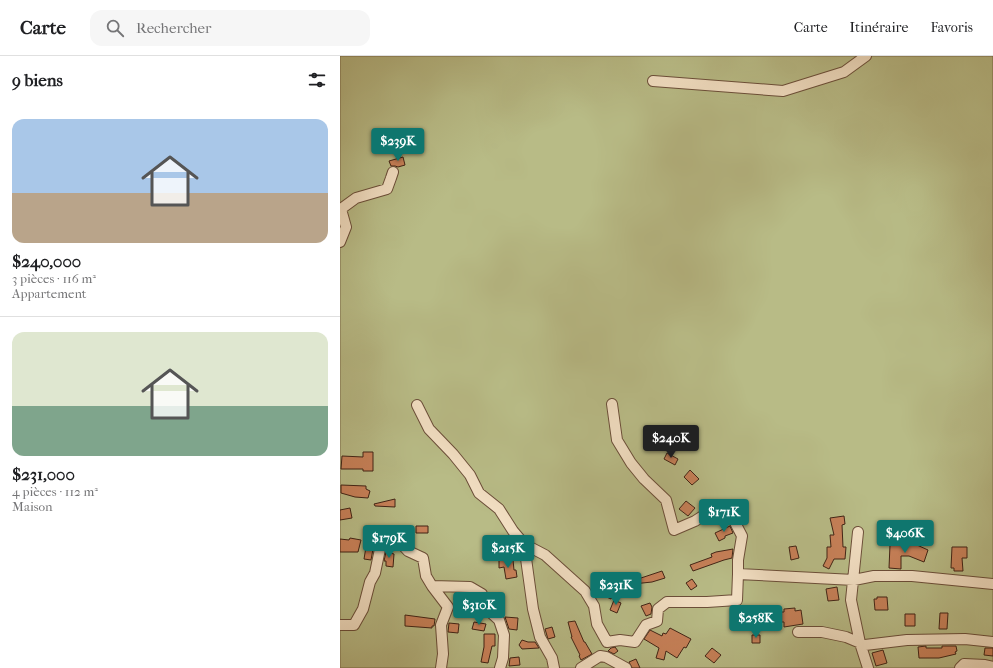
<!DOCTYPE html>
<html lang="fr">
<meta charset="utf-8">
<style>
:root{--surface:#fff;--page:#f6f6f6;--text:#202124;--muted:#757577;--line:#e0e0e0;--accent:#0f766e}
body{margin:0;font-family:"IM FELL French Canon",serif;background:var(--page);color:var(--text);height:100vh;display:flex;flex-direction:column;font-size:15px;white-space:nowrap}
*{box-sizing:border-box;margin:0}
p{font-size:13px;color:var(--muted)}
.icon{flex:none;width:22px;height:22px;fill:none;stroke:currentColor;stroke-width:2;stroke-linecap:round;stroke-linejoin:round}
.map{position:relative;flex:1;overflow:hidden}
.panel{display:flex;flex-direction:column;background:var(--surface);width:340px}
.panel>*{flex:none}
.price{position:absolute;translate:-50% -34px;padding:0 9px;border-radius:4px;background:var(--accent);color:#fff;font-size:13px;line-height:26px;filter:drop-shadow(0 1px 2px #0008)}
.price::after{content:'';position:absolute;left:50%;top:24px;width:12px;height:9px;margin-left:-6px;background:inherit;clip-path:polygon(0 0,100% 0,50% 100%)}
.price.active{background:#222;color:#fff}
ul{padding:0;list-style:none}
li{display:grid;align-content:center;gap:8px;height:212px;padding:0 12px}
li+li{border-top:1px solid var(--line)}
li span{display:grid;place-items:center;height:124px;border-radius:12px;color:#555}
li>.icon{margin-inline-start:auto}
span .icon{width:72px;height:72px;fill:#fffc;stroke-width:1}
li b{font-size:17px}
h2{display:flex;justify-content:space-between;align-items:center;height:48px;padding:0 12px;font-size:17px}
header{display:flex;align-items:center;gap:24px;box-sizing:border-box;height:56px;padding:0 20px;background:var(--surface);border-bottom:1px solid var(--line)}
header strong{font-size:19px}
nav{display:flex;gap:22px;margin-inline-start:auto;font-size:14px}
.search{width:280px;height:36px;background:var(--page);display:flex;align-items:center;gap:10px;box-sizing:border-box;padding:0 14px;border-radius:12px;color:var(--muted);font-size:15px}
main{display:flex;flex:1;min-height:0}
.map>svg:first-child{display:block}
.green{fill:#b8bb86;stroke:#7c6f4e}
.building{fill:#c88159;stroke:#402315}
.lines{fill:none;stroke-linecap:round;stroke-linejoin:round}
.minor-casing{stroke:#6b4e39;stroke-width:12}
.minor{stroke:#f3e0c4;stroke-width:10}
</style>
<header>
<strong>Carte</strong>
<div class="search"><svg class="icon" aria-label="search" viewBox="0 0 24 24"><circle cx="10" cy="10" r="6"/><path d="M15 15l6 6"/></svg>Rechercher</div>
<nav><a>Carte</a><a>Itinéraire</a><a>Favoris</a></nav>
</header>
<main>
<section class="panel">
<h2>9 biens<svg class="icon" aria-label="filters" viewBox="0 0 24 24"><path d="M4 7h16M4 17h16"/><circle cx="9" cy="7" r="2"/><circle cx="15" cy="17" r="2"/></svg></h2>
<ul>
<li><span style="background:linear-gradient(#a9c7e8 60%,#b9a48a 0)"><svg class="icon" aria-label="home" viewBox="0 0 24 24"><path d="M3 11l9-7 9 7M6 9v11h12V9"/></svg></span><div><b>$240,000</b><p>3 pièces · 116 m²</p><p>Appartement</p></div></li>
<li><span style="background:linear-gradient(#dfe7d0 60%,#7fa58c 0)"><svg class="icon" aria-label="home" viewBox="0 0 24 24"><path d="M3 11l9-7 9 7M6 9v11h12V9"/></svg></span><div><b>$231,000</b><p>4 pièces · 112 m²</p><p>Maison</p></div></li>
</ul>
</section>
<div class="map">
<svg width="653" height="612" viewBox="0 0 653 612">
<rect width="100%" height="100%" fill="#edd0a5"/>
<filter id="stains"><feTurbulence type="fractalNoise" baseFrequency=".005" numOctaves="4"/><feColorMatrix values="0 0 0 0 .2 0 0 0 0 .09 0 0 0 0 .02 0 0 0 .5 -.17"/></filter>
<radialGradient id="worn" r=".72"><stop offset=".6" stop-color="#630" stop-opacity="0"/><stop offset="1" stop-color="#630" stop-opacity=".3"/></radialGradient>
<!-- green -->
<path class="green" d="M0,0H653V612H0Z"/>
<!-- building -->
<path class="building" d="M63,101L65,109L58,111L55,110H51L49,105Z
M23,396H33V415H23V413H1L2,400L23,401Z
M327,397L338,403L335,409L324,403Z
M350,414L359,423L352,429L344,421Z
M1,429L26,430V433L30,435L28,442L15,441L1,437Z
M55,443V451L35,450L34,448Z
M346,445L355,452L348,460L339,453Z
M10,452L12,462L0,464V454Z
M504,460L505,468L502,469L503,491H506L505,503H494L489,513L483,510L487,502V491H491L490,479H494L490,462Z
M76,470H88V477H76Z
M390,470L393,477L385,480V482L379,485L375,477Z
M10,482L21,484L18,496H0V483L9,484Z
M550,489H577L588,494L584,506L569,500H561V513L549,512Z
M456,490L459,502L451,504L449,491Z
M26,491L33,493L31,504L24,503Z
M167,491H177V498H167Z
M612,491H627V502H622L623,515H614V512H611Z
M393,493L392,502L384,504L353,515L350,509L372,501L371,498L376,496Z
M46,496L54,498L53,511L46,510V505H44Z
M159,504H173L174,514H176L177,521L166,523L164,511L159,512Z
M322,515L325,522L312,526L293,528L292,525Z
M352,523L357,530L351,534L346,527Z
M266,529L275,533L271,543L262,539Z
M497,531L499,544L488,545L486,533Z
M115,537H126V545L114,544Z
M537,541H547L548,554H535L534,543H537Z
M274,544L281,547L277,557L270,554Z
M310,547L312,551L311,558L306,560L301,550Z
M455,552V555L461,554L463,568L444,571V566H438V564L428,563V556H444V553Z
M600,557H608L607,573H599Z
M565,558H575V570H565Z
M65,559L95,563L94,570H92V572L65,570Z
M165,561L178,562L177,574L169,573Z
M235,565L244,586H245L252,598L241,604L239,600L240,599L231,581H232L228,566Z
M134,566L146,568L144,575L132,573Z
M109,567L119,568L118,577L108,576Z
M212,571L215,581L208,583L205,573Z
M330,572L351,583L346,592L344,591L337,602L326,595L324,604L316,602L319,592L304,583L310,574L322,580L323,577L326,578Z
M144,578H155V590H152L148,607L141,606L144,591Z
M412,579H420V587H412Z
M182,584L188,586H195L199,592L182,593L179,589Z
M586,590V592H602V590H616L617,595L615,596L616,598L599,602H579L578,591Z
M275,591L278,595L274,598L268,595L271,592Z
M372,592L381,599L374,607L365,600Z
M645,592H653V600L644,599Z
M543,594L547,607L536,610L532,597Z
M179,601L180,609L169,610L170,602Z
M296,603L300,612H292L289,606Z"/>
<g class="lines">
<defs>
<path id="minor" d="M313,25L443,35L504,16L526,0
M0,186L6,171L1,153L16,142L47,133L51,122L53,116
M272,348L277,384L291,407L304,423L326,444L334,474L355,465L369,456L387,451L402,480L398,504V518L514,524L534,520H572L653,528
M77,349L89,373L113,398L130,419L139,437L159,453L173,475L184,488L193,553L200,581L212,602L214,612
M518,476L511,544L520,587L528,612
M184,488L205,499L245,535L254,550L257,568L267,586L280,584L295,586L306,569L317,565L318,553L327,546H367L397,544L398,518
M92,530L108,551L101,569L103,598L101,612
M0,569H14L23,553L30,526L35,517L40,493L53,479L68,495L83,502L86,520L92,530L130,531L142,538L148,554L159,564L164,579L163,602L160,612
M458,576H482L506,581L525,589L567,584L625,583L653,586
M241,612L260,600L266,601L286,612
M620,612L624,608L645,609L653,611"/>
</defs>
<!-- minor casing -->
<use href="#minor" class="minor-casing"/>
<!-- minor -->
<use href="#minor" class="minor"/>
</g>
<rect width="100%" height="100%" filter="url(#stains)"/>
<rect width="100%" height="100%" fill="url(#worn)"/>
</svg>
<b class="price" style="left:58px;top:106px">$239K</b>
<b class="price active" style="left:331px;top:403px">$240K</b>
<b class="price" style="left:384px;top:477px">$171K</b>
<b class="price" style="left:565px;top:498px">$406K</b>
<b class="price" style="left:49px;top:503px">$179K</b>
<b class="price" style="left:168px;top:513px">$215K</b>
<b class="price" style="left:276px;top:550px">$231K</b>
<b class="price" style="left:139px;top:570px">$310K</b>
<b class="price" style="left:416px;top:583px">$258K</b>
</div>
</main>
